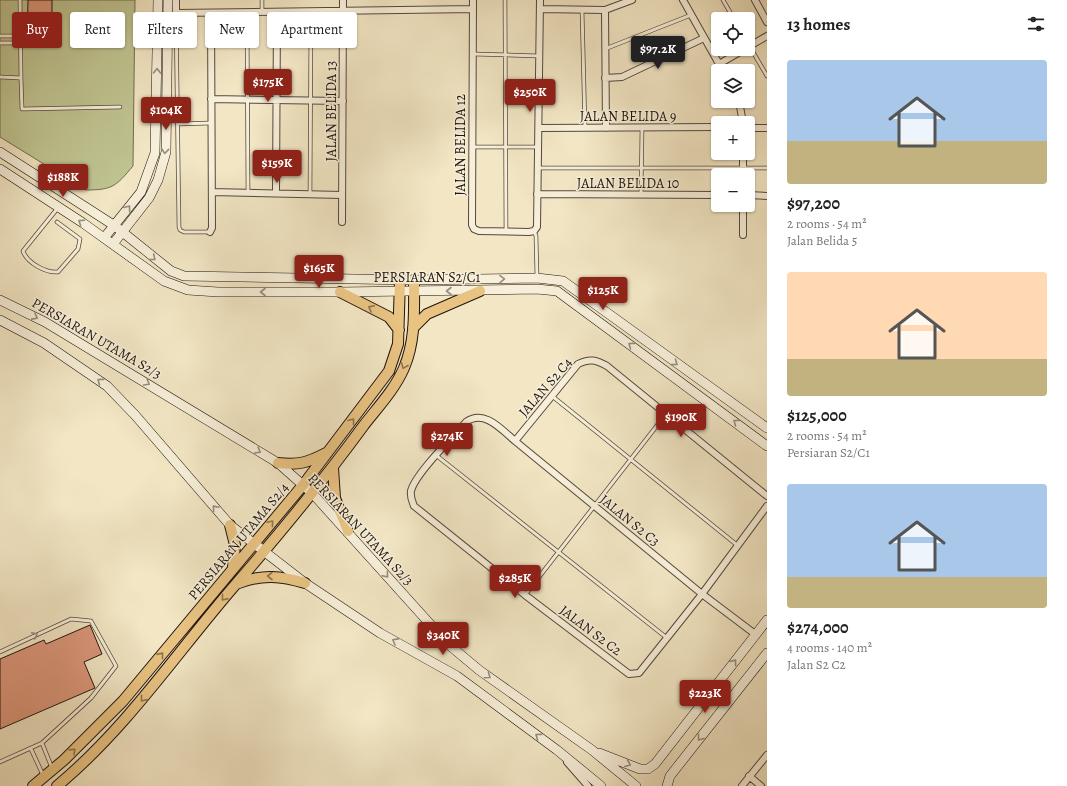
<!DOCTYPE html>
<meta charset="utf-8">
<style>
:root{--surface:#fff;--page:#f6f6f6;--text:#222;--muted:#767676;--accent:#8f2418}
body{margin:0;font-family:Alegreya,serif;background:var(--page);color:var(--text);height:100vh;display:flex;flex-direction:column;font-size:15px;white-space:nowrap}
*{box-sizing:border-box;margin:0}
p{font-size:13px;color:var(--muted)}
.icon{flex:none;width:22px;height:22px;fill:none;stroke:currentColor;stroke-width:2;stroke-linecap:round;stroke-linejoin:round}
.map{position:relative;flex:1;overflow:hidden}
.sheet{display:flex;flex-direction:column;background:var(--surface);width:300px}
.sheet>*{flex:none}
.hud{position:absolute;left:12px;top:12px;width:380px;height:36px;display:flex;gap:8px}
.fabs{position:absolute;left:711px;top:12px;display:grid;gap:8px}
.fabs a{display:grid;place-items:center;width:44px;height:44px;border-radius:4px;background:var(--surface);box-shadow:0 1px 3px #0004;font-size:20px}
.price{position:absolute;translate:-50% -34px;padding:0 9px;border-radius:4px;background:var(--accent);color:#fff;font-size:13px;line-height:26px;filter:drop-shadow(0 1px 2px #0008)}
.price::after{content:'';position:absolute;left:50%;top:24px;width:12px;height:9px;margin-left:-6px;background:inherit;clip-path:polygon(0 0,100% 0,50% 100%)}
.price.active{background:#222;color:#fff}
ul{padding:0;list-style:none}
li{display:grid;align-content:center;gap:8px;height:212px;padding:0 20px}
li span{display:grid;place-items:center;height:124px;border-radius:4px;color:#555}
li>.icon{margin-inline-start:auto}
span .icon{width:72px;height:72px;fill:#fffc;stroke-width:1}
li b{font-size:17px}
h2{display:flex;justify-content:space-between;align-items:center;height:48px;padding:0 20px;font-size:17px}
.pill{padding:0 14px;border-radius:4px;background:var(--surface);box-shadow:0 1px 3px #0004;font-size:14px;line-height:36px}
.pill.active{background:var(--accent);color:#fff}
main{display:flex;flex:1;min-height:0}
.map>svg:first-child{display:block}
.green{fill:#bfc491;stroke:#6f6c50}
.building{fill:#dc977b;stroke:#1f140e}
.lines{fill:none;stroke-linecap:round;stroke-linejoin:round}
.lane-casing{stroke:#54483c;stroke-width:4.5}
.street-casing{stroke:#54483c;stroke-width:8}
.secondary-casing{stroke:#1f140e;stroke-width:10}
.primary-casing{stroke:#1f140e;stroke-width:12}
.lane{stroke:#f7efd9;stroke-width:3}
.street{stroke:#f7efd9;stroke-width:6}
.secondary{stroke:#f7efd9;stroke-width:9}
.primary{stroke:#e9c382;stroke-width:10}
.oneway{stroke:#968c7e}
.oneway2{stroke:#8e744e}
.labels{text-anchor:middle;stroke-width:3;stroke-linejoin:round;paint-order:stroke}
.street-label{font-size:14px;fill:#1f140e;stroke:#f7efd9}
</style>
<main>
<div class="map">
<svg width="767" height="786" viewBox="0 0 767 786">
<rect width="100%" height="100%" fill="#f2e6c4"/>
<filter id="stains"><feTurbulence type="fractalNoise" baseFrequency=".005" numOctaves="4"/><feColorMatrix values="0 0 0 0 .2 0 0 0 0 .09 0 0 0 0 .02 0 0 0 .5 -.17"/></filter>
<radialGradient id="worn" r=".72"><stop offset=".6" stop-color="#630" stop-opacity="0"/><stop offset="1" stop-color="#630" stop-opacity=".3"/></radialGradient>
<!-- green -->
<path class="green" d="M0,0H135L133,166C116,186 113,190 86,190L0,137Z"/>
<!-- building -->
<path class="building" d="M28,0H52V43H27Z
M90,625L102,654L84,662L95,688L0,729V659L44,640L46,644Z"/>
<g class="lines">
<defs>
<path id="lane" d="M262,0V12
M505,0L506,232
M723,0L734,19
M582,10L585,128
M176,13L179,227L180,230L184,232H210
M247,13L248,193
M0,36H20
M0,43H21
M750,47L767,76
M605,49L691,15
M473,54L539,56
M0,77L21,78L20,0
M21,78L22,109L120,107
M177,124L211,123
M472,147H538
M538,168H767
M310,194L311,12
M641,195L642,128
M57,209L23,251C27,263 46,273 58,272L78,249L80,239L57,222
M534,231L536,236L537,277
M552,396L737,545
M437,456L667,638
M525,595L666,414
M0,652L71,619L91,621L116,666L91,698L42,743L0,762
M42,743L52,768
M31,749L43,775"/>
<path id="street" d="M176,0V13L473,9
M473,0L472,225L474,229L479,231L529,232L534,231L537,227L540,0
M683,0L723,71
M755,0L767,22
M540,9L605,10L632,0
M605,10L606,128
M748,47L767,36
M719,64L745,49
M605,78L622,77L704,38
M211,99L343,101
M739,101L743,123
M539,128L718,127
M748,128H767
M743,175V153
M212,192L342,195
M276,193L277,12
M537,194L718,195
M748,195L767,196
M743,205V235
M342,222L343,0
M210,232L212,228L211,13
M515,441L578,364C590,358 596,360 607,366L767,496
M755,634L702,594L515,441C501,429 484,409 466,422C453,437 415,474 411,491C410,497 412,501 414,506L525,595L629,674L639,673L702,594L767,506
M567,762L588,786
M749,776L761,786
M742,786L767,755"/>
<path id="secondary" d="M0,152L115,226L171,271L184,276L414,280L537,278L563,281L767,428
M0,169L83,223L164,281L188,290L218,292H340L537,289L557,291L767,446
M104,238L141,192L155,153L158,0
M113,244L149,198L158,180L166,152L168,0
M0,300L45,322L278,463L313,494L448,644L479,670L592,750L636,786
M0,320L44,343L107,386L135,415L230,525L305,583L380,633L457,676L557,750L601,786
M599,753L640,769H648L655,764L767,620
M667,786L670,776L767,653"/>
<path id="primary" d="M340,292L389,317L399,330
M413,328L427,314L480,291
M278,463C299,465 307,463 326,453
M333,468L335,498L348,531
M230,525L235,545L233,567
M239,583C263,574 281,576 305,583
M33,786L64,760L123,701L303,485L389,371L398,344L400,280
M57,786C127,728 177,652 236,584C281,532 324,480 364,425C378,407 395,389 404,368C416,340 414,309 414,280"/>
</defs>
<!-- lane casing -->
<use href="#lane" class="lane-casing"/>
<!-- street casing -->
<use href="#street" class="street-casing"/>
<!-- secondary casing -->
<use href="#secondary" class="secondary-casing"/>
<!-- primary casing -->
<use href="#primary" class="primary-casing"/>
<!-- lane -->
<use href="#lane" class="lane"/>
<!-- street -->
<use href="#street" class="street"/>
<!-- secondary -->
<use href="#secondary" class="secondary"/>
<!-- primary -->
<use href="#primary" class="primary"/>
</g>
<!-- one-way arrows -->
<defs><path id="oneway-chevron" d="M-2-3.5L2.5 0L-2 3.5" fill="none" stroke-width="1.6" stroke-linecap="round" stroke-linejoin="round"/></defs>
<g class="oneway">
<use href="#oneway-chevron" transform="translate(157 71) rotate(-89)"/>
<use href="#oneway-chevron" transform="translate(165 151) rotate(96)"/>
<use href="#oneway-chevron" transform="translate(128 208) rotate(-53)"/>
<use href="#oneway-chevron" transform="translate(81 222) rotate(-146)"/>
<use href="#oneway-chevron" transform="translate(153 258) rotate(39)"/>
<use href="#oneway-chevron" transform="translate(502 279) rotate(-1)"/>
<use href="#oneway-chevron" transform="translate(449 291) rotate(180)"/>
<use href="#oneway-chevron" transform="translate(263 292) rotate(-180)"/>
<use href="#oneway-chevron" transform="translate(35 317) rotate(28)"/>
<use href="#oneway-chevron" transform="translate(631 345) rotate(-143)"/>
<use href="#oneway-chevron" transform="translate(675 363) rotate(36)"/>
<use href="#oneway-chevron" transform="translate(100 381) rotate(-143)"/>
<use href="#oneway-chevron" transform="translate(147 383) rotate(31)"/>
<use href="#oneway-chevron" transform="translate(736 422) rotate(-144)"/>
<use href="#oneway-chevron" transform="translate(258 451) rotate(31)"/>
<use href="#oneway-chevron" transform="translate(215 508) rotate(-131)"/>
<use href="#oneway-chevron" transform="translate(386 575) rotate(49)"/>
<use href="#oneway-chevron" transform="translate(35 635) rotate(-25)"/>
<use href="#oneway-chevron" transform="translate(395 641) rotate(-151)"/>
<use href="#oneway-chevron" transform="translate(734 662) rotate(-53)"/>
<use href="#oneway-chevron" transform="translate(488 676) rotate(35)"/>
<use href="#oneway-chevron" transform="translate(538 736) rotate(-144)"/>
<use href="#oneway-chevron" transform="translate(700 738) rotate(128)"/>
<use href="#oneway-chevron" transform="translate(628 764) rotate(23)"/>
</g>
<g class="oneway2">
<use href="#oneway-chevron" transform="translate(371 308) rotate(-153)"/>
<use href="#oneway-chevron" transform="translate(404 366) rotate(112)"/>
<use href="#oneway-chevron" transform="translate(352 421) rotate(-53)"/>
<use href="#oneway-chevron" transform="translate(271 523) rotate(-50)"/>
<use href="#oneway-chevron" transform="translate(270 576) rotate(180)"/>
<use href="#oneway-chevron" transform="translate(224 598) rotate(129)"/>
<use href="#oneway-chevron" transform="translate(161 655) rotate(-51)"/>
<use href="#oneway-chevron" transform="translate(143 699) rotate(129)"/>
<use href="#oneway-chevron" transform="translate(73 751) rotate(-44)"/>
</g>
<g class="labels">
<!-- street labels -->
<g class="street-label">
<text transform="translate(331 111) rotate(-90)" y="5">JALAN BELIDA 13</text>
<text x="628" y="121">JALAN BELIDA 9</text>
<text transform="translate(460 145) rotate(-90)" y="5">JALAN BELIDA 12</text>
<text x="628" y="188">JALAN BELIDA 10</text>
<text x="427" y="282">PERSIARAN S2/C1</text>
<text transform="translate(97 338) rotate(30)" y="5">PERSIARAN UTAMA S2/3</text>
<text transform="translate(545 387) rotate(-49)" y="5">JALAN S2 C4</text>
<text transform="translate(630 520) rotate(39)" y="5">JALAN S2 C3</text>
<text transform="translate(361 529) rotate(47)" y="5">PERSIARAN UTAMA S2/3</text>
<text transform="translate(238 541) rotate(-50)" y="5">PERSIARAN UTAMA S2/4</text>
<text transform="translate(591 630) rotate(37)" y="5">JALAN S2 C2</text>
</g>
</g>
<rect width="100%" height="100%" filter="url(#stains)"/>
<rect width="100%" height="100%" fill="url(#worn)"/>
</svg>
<div class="fabs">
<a><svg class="icon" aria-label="locate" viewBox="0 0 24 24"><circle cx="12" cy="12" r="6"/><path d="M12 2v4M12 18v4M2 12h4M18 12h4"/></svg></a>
<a><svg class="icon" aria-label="layers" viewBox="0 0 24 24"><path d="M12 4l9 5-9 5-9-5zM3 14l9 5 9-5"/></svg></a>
<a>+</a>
<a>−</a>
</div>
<b class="price active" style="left:658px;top:70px">$97.2K</b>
<b class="price" style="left:268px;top:103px">$175K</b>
<b class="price" style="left:530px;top:113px">$250K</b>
<b class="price" style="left:166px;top:131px">$104K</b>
<b class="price" style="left:277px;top:184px">$159K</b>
<b class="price" style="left:63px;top:198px">$188K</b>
<b class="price" style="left:319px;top:289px">$165K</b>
<b class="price" style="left:603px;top:311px">$125K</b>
<b class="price" style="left:681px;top:438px">$190K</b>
<b class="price" style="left:447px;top:457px">$274K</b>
<b class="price" style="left:515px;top:599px">$285K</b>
<b class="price" style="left:443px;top:656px">$340K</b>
<b class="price" style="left:705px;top:714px">$223K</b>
<div class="hud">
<a class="pill active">Buy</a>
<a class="pill">Rent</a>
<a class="pill">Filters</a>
<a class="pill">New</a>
<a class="pill">Apartment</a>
</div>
</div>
<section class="sheet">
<h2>13 homes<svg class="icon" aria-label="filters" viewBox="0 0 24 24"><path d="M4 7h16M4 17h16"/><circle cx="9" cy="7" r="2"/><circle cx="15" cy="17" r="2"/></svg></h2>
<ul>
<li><span style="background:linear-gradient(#a9c7e8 65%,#c2b280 0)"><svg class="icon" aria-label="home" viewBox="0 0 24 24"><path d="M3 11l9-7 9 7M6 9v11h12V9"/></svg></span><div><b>$97,200</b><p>2 rooms · 54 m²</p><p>Jalan Belida 5</p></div></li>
<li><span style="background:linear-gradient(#ffd9b3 70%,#c2b280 0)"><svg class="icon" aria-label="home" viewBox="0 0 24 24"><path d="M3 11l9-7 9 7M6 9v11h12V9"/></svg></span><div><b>$125,000</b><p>2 rooms · 54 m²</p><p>Persiaran S2/C1</p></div></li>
<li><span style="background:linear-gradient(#a9c7e8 75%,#c2b280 0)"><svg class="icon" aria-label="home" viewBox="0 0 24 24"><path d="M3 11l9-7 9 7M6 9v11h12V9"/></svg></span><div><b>$274,000</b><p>4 rooms · 140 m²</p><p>Jalan S2 C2</p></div></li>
</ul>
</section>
</main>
